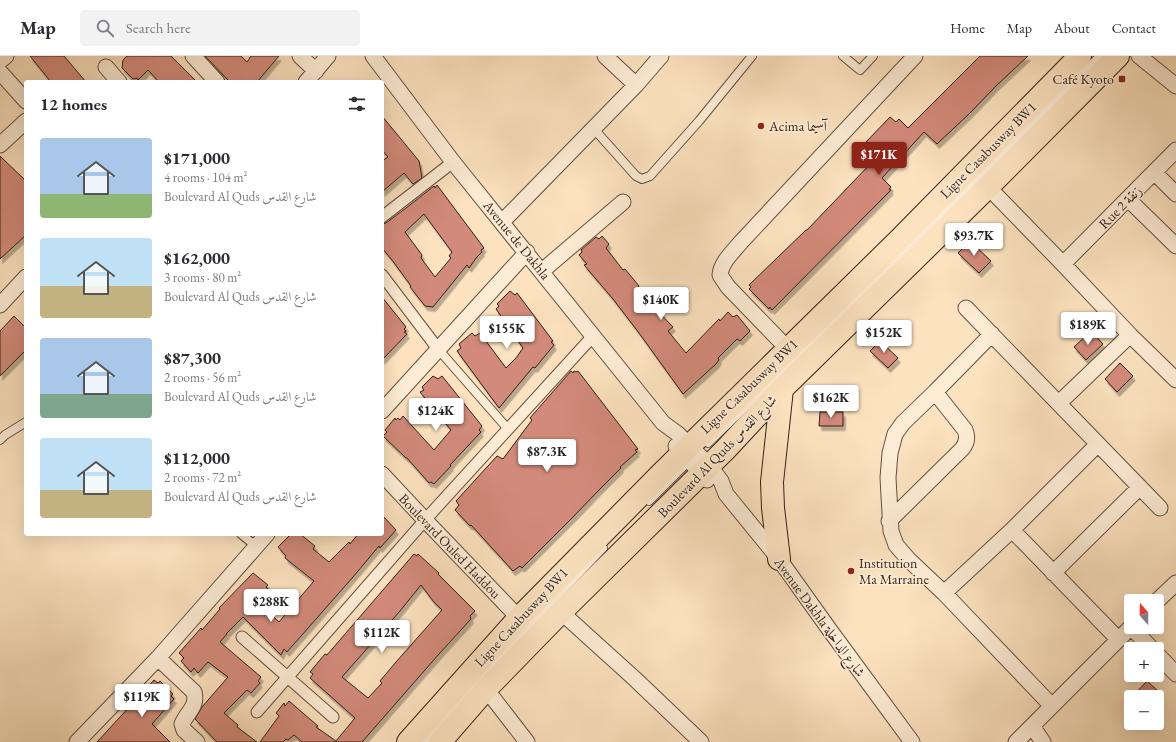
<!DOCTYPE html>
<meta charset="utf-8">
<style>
:root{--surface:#fff;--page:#f2f2f3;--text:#2b2b33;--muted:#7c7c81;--line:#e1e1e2;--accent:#8f2418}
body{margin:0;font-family:"EB Garamond",Amiri,serif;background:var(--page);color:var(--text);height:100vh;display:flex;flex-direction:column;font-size:15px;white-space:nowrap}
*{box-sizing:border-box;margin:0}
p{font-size:13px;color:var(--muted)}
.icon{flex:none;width:22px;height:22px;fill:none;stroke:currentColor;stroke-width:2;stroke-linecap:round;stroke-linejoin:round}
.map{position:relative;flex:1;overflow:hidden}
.side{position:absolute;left:24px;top:24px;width:360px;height:456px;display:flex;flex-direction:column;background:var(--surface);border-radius:4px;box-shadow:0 4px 16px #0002}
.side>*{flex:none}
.needle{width:26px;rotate:340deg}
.fabs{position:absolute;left:1124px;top:538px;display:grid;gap:8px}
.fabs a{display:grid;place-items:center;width:40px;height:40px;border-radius:4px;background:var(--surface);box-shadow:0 4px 16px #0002;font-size:20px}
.price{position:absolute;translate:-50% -34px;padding:0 9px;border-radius:4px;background:#fff;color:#222;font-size:13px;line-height:26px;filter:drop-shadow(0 1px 2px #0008)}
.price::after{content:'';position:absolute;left:50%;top:24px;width:12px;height:9px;margin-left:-6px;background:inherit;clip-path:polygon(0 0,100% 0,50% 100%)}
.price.selected{background:var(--accent);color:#fff}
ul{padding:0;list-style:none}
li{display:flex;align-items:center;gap:12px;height:100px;padding:0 16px}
li span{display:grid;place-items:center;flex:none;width:112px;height:80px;border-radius:4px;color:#555}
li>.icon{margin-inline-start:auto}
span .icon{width:48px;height:48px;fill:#fffc;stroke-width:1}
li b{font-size:17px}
h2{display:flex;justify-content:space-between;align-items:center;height:48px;padding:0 16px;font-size:17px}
header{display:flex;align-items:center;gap:24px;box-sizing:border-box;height:56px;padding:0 20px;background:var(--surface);border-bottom:1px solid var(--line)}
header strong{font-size:19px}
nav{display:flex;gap:22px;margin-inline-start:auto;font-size:14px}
.search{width:280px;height:36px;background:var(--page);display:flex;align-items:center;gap:10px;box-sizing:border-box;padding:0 14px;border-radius:4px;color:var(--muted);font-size:15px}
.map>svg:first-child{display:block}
.building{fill:#d28a7a;stroke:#321f18;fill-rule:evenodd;filter:url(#shadow)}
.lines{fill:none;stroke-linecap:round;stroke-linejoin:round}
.service-casing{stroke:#645042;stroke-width:10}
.pedestrian-casing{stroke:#645042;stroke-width:13}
.minor-casing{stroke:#645042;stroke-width:17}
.primary-casing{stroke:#321f18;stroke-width:24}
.service{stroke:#fdecd5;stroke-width:8}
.pedestrian{stroke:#fdecd5;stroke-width:11}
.minor{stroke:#fdecd5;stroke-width:15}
.primary{stroke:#fce2bf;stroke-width:22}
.poi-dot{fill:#8f2418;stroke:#fdecd5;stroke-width:1.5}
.labels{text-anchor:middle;stroke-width:3;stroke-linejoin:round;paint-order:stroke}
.poi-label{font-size:14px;fill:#321f18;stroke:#fdecd5;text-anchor:start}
.street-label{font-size:14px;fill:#321f18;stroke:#fdecd5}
</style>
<header>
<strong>Map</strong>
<div class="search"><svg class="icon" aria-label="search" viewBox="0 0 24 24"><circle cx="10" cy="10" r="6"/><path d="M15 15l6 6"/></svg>Search here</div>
<nav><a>Home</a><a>Map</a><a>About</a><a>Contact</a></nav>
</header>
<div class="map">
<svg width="1176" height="686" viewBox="0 0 1176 686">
<defs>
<filter id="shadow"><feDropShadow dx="2.5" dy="4.5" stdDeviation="0" flood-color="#0004"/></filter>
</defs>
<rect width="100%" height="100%" fill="#fce2bf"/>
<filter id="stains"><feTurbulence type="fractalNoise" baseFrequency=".005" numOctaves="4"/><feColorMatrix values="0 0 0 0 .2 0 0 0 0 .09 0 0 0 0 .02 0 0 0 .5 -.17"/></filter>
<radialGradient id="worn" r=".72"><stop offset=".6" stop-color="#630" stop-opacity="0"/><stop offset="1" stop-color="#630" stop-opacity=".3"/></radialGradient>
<!-- building -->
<path class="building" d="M30,0H64L86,26H51Z
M127,0H171L197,26H159L148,14L138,24L137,22L133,23L122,12L123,4Z
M205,0H241L247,6L251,0H279L257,26H230Z
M980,0H1028L996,30L970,57L937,88L924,76L882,122L891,131L889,133L891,134L772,254L770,251L769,253L749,233L751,231L749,229L806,174H807L875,103L868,94L871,91L866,86L890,61L896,66L899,63L908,72Z
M382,60L419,105L422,122L413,128L404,117L382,136V105L388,101L382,94Z
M0,100L26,125V179L0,203Z
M437,129L484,192L481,194L482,196L477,201L469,212L467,209L433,251L425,250L410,231L411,230L392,204L382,192V168L386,167L406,152L434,130L435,132ZM424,158L452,196L449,200L451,202L435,221L421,202L422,199L405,176Z
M602,180L609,188L606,192L623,214L625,213L639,230L637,232L652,254L656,253L673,271L668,275L686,297L719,263L720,265L728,256L733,261L737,259L750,275L740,285L737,283L718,302L719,304L716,308L683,338L639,277L613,243L584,209L587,208L579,199L582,196L581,194L596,181L599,183Z
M970,185L991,205L979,217L958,197Z
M510,235L515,239L517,237L553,285L551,286L554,289L535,312L533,311L499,352L457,295L461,292L459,288L472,277L475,280L480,277L506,312L516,302L523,292L496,253L499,250L497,248Z
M382,241L406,271L404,273L406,275L404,276L407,278L382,304Z
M14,260L26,272V294L0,320V275Z
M1091,275L1103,288L1086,304L1074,291Z
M880,285L898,302L888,312L870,295Z
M1120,307L1133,320L1117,336L1105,323Z
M571,315L573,317L574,315L576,316L578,315L638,393L635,394L637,396L620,411L621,412L600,433L572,462L522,512L520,510L513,515L471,469L470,470L455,454L459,449L456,445L497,400L503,403L532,364L530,362Z
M433,320L438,323L442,320L482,370L479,374L481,376L450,409L451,410L434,428L431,426L429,427L407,402H406L383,380L387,376L385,374L395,362L396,364L398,362L400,364L403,360L434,394L451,374L420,336L424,334L422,331Z
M820,356H843V370H819Z
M382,459L396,474L380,492L379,490L353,521L287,596L284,593L281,599L243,561L226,578H227L220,586L261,621L258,625L260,627L251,637L247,634L224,657L238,669L237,671L257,686H217L195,663L202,651L228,621L208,606L198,617L194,612L191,616L181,605L184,602L179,597L201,572L202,574L220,553L219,552L253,517L268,529L266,531L269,534L258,546L279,566L314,525L285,502L286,500L278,491L291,478H300L315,490L313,493L329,506L349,486L350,488L358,478H382Z
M414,498L417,500L418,498L439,517L438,518L475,555L470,560L471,563L439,598L362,686H302L294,679L288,684L286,683L283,686H260L279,660L276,657L284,647L285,650L289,645L318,670L316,671L336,685L355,662L310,622L313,618L310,616L325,598L327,599ZM421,529L433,545L442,554L396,606L380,625L382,627L368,642L342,621L400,555Z
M154,624L158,627L160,625L173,638L171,640L174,643L152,668L170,686H97Z
M1147,625L1158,635L1153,641H1132Z"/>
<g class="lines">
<defs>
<path id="service" d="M843,0L860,14L873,0
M594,73L636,120L642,123L650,120L699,65L752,0
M438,293L508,373
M0,384L5,379L26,366
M708,387L863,238L1100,0
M649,445L692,402
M241,478L256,490
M424,686L509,590L603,492"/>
<path id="pedestrian" d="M382,161L453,106
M382,219L438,293
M242,581L333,661
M257,656L425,464L593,280"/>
<path id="minor" d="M193,0L217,26
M300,0L316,15
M373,0L453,106L663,367L678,378L709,409L721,425L726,438L779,503L829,573L912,686
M605,0L636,29
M1139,0L1176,30
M0,5L6,0
M106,11L119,26
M0,16L26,45
M306,26L328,0
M0,89L26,65
M1154,116L1176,138
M988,131L1063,208L1130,279L1176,324
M1128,143L1176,190
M502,166L636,29L661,0
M1063,208L1176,94
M542,215L623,146
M0,249L26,221
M966,252L1160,452
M992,278L935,336L903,367L895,378L890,397L888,422L891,475L896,489L909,504L944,537L1052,650
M788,293L728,231L720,219C721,206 733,196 741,186L915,0
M1059,347L1130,279
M382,355L527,196
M676,390L707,424
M382,418L425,464L519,562
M889,465L962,393C967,387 968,381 965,374L935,336
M1012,474L1118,583
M1053,517L1140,431
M944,537L1012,474L1098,388
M1157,545L1176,527
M561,556L635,623L701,686
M1157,598L1176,618
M158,602L194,636C198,651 187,656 182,668L184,674L197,686
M486,633L527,686
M1032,670L1043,686
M77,686L158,602L267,478
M1016,686L1131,571L1152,593"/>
<path id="primary" d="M779,503L773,452L772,426L782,333
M408,686L519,562L661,418L900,183L1080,0
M440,686L486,633L561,556L725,394L782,333L988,131L1118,0"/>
</defs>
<!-- service casing -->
<use href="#service" class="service-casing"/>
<!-- pedestrian casing -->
<use href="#pedestrian" class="pedestrian-casing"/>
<!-- minor casing -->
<use href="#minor" class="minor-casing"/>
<!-- primary casing -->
<use href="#primary" class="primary-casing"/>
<!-- service -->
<use href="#service" class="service"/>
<!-- pedestrian -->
<use href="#pedestrian" class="pedestrian"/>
<!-- minor -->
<use href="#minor" class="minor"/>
<!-- primary -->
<use href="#primary" class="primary"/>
</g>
<!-- markers -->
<g class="poi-dot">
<rect x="1118" y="19" width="8" height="8" rx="2"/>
<circle cx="761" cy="70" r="4"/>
<circle cx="851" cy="515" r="4"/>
</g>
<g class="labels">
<!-- poi labels -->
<g class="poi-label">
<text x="1114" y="28" text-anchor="end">Café Kyoto</text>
<text x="769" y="75">Acima آسيما</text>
<text x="859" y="512">Institution<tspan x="859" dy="16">Ma Marraine</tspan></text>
</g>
<!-- street labels -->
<g class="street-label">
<text transform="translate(988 94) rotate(-45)" y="5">Ligne Casabusway BW1</text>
<text transform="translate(1120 151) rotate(-45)" y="5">Rue 2 زنقة</text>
<text transform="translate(517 184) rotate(51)" y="5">Avenue de Dakhla</text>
<text transform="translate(749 330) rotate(-44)" y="5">Ligne Casabusway BW1</text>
<text transform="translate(717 400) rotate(-46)" y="5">Boulevard Al Quds شارع القدس</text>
<text transform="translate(450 490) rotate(46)" y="5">Boulevard Ouled Haddou</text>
<text transform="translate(521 561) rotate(-47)" y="5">Ligne Casabusway BW1</text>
<text transform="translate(820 561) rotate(54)" y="5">Avenue Dakhla شارع الداخلة</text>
</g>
</g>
<rect width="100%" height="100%" filter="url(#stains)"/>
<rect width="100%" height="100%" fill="url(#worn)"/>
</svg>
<div class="fabs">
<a><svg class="needle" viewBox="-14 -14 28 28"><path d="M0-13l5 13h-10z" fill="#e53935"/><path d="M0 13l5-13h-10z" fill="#7c7c81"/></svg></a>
<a>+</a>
<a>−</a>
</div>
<b class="price selected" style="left:879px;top:120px">$171K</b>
<b class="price" style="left:974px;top:201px">$93.7K</b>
<b class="price" style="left:661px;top:265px">$140K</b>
<b class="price" style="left:1088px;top:290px">$189K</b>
<b class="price" style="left:507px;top:294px">$155K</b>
<b class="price" style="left:884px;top:298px">$152K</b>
<b class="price" style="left:831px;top:363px">$162K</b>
<b class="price" style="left:436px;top:376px">$124K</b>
<b class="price" style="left:547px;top:417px">$87.3K</b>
<b class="price" style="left:271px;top:567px">$288K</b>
<b class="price" style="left:382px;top:598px">$112K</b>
<b class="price" style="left:142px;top:662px">$119K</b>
<section class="side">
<h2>12 homes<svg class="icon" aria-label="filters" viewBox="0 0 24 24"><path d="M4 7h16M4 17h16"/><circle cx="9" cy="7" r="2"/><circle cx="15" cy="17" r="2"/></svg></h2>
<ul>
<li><span style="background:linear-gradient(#a9c7e8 70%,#8fb573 0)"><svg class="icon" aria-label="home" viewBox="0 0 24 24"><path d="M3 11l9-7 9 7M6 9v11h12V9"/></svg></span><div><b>$171,000</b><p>4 rooms · 104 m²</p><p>Boulevard Al Quds شارع القدس</p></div></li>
<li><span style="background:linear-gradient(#bfe0f5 60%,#c2b280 0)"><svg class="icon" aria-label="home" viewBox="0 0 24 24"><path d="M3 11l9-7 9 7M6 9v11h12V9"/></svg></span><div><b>$162,000</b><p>3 rooms · 80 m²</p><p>Boulevard Al Quds شارع القدس</p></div></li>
<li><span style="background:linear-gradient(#a9c7e8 70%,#7fa58c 0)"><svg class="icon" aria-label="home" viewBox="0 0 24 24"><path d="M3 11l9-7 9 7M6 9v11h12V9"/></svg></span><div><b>$87,300</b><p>2 rooms · 56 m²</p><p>Boulevard Al Quds شارع القدس</p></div></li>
<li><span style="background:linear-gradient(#bfe0f5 65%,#c2b280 0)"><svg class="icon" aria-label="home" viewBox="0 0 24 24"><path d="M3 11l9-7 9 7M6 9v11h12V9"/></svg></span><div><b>$112,000</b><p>2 rooms · 72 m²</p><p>Boulevard Al Quds شارع القدس</p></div></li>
</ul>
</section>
</div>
